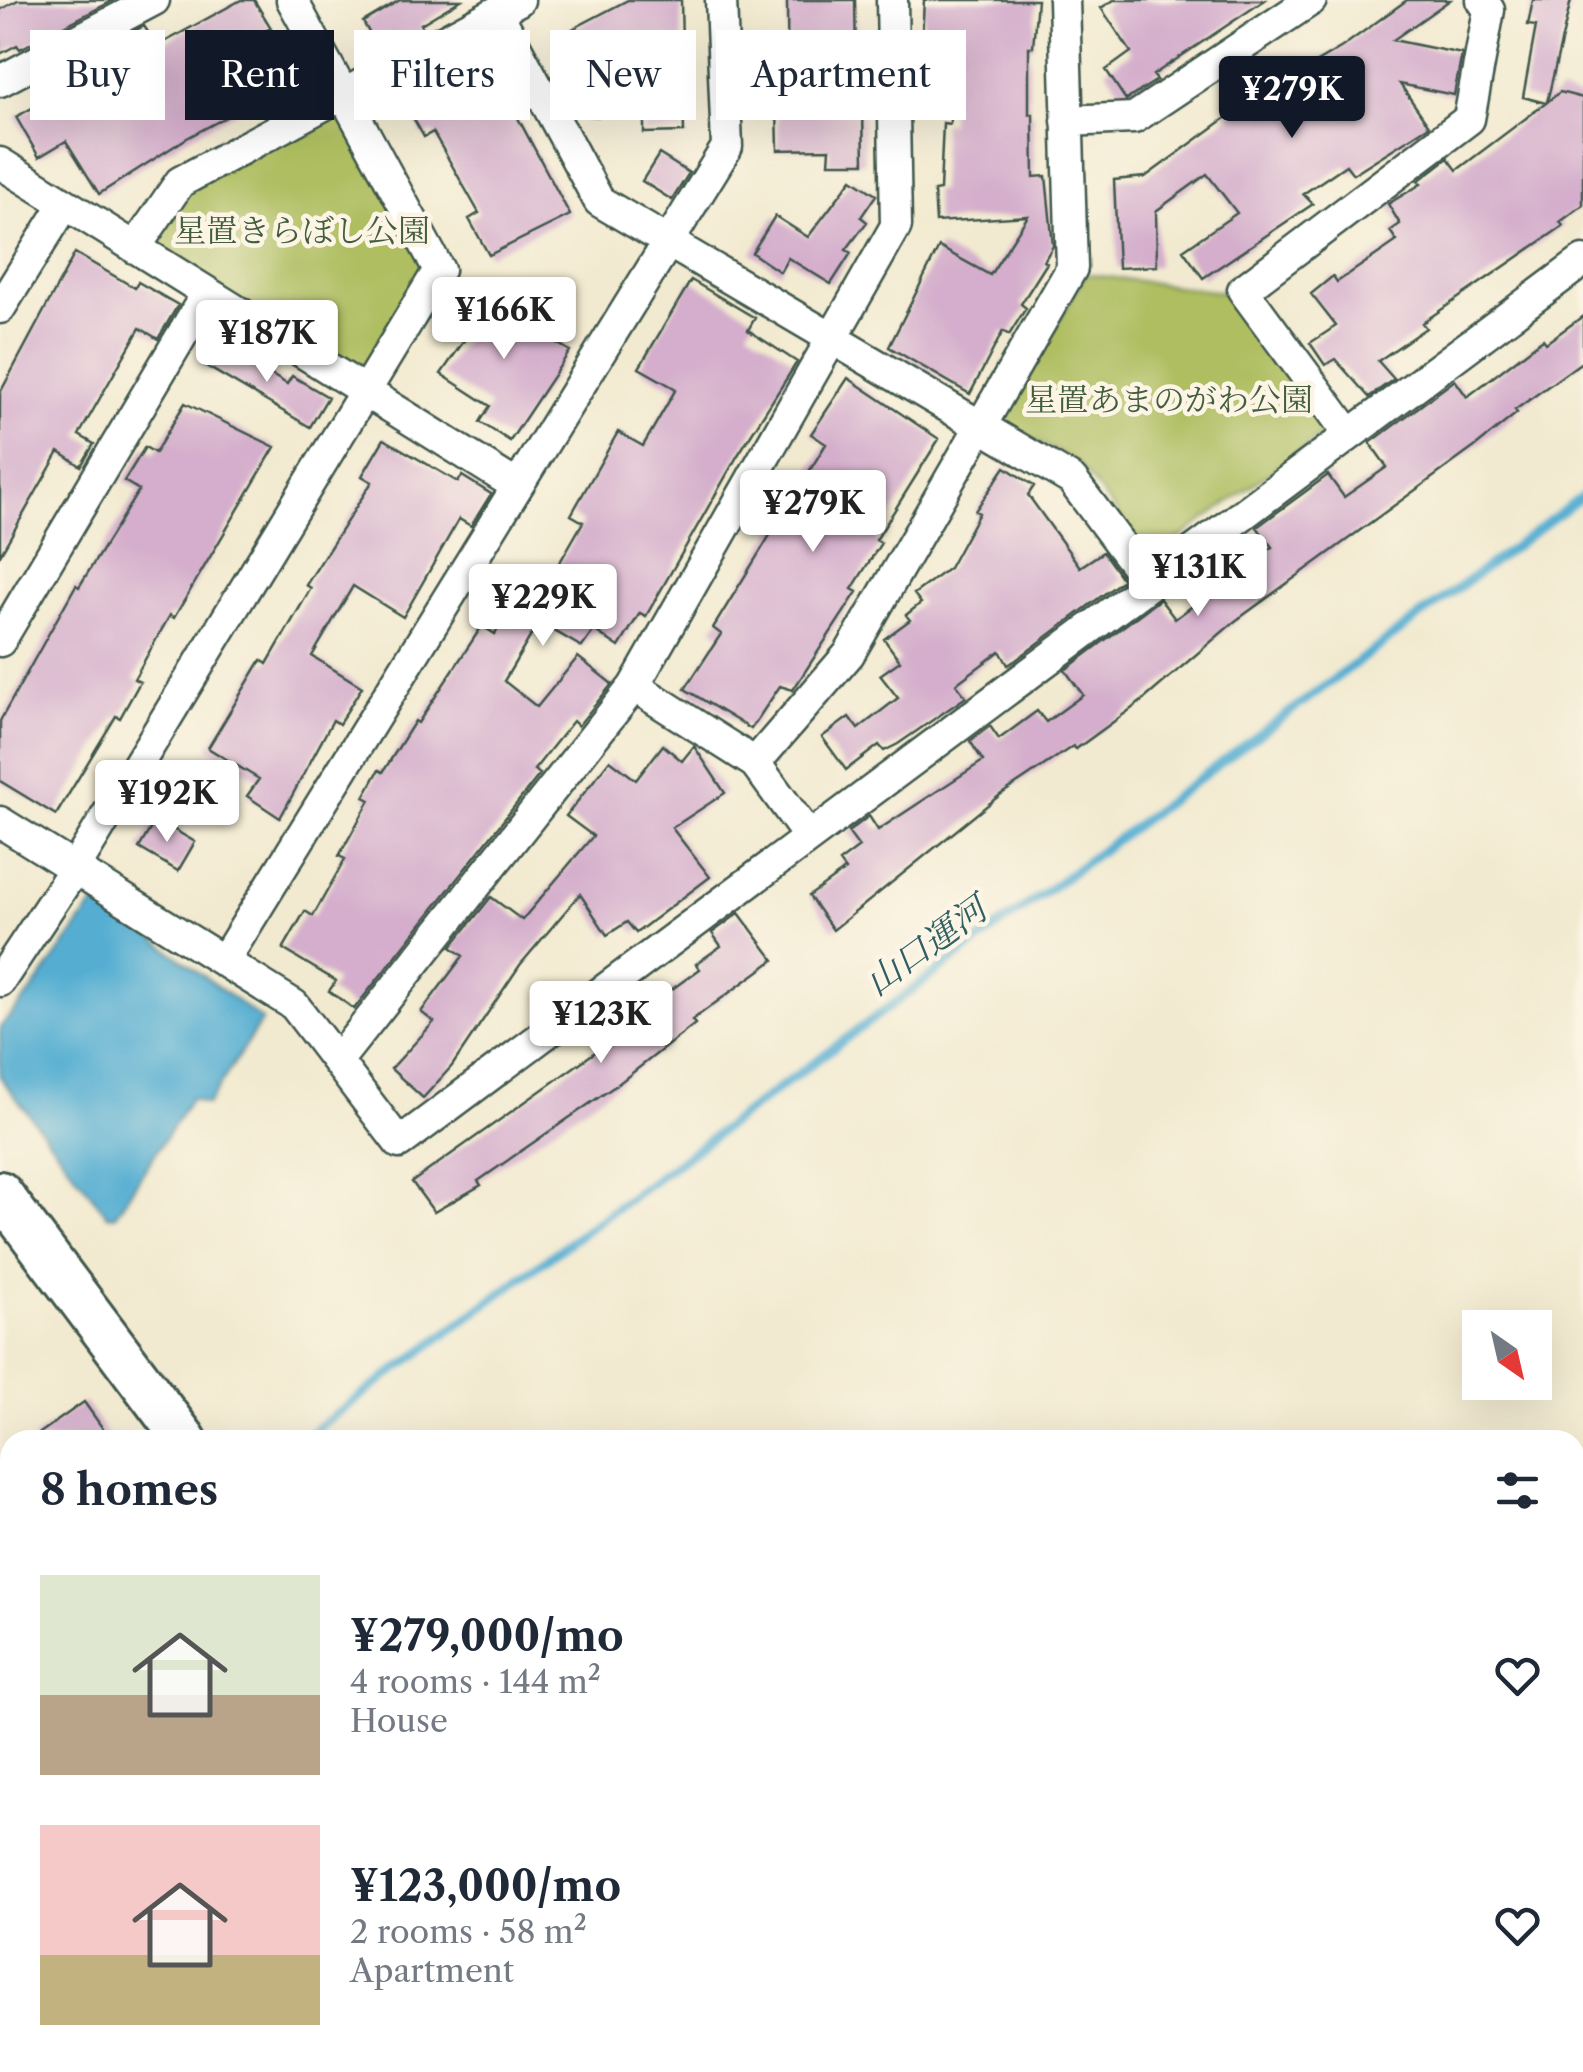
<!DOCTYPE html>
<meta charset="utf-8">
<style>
:root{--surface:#fff;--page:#f6f6f7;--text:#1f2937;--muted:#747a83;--accent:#111827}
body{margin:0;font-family:"Libre Caslon Text","Noto Serif JP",serif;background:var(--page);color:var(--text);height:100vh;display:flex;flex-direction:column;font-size:38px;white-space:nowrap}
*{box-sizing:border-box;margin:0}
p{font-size:32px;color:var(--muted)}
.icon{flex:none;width:55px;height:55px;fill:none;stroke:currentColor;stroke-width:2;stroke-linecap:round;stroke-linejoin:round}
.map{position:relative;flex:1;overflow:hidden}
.drawer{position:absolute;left:0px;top:1430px;width:1585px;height:642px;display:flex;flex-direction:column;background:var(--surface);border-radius:30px 30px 0 0;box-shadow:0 10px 40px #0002}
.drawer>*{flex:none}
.top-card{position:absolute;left:30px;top:30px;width:1000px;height:90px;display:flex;gap:20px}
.needle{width:65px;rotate:146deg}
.controls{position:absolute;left:1462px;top:1310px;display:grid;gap:20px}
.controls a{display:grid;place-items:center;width:90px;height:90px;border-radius:0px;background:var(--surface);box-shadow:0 10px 40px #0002;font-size:50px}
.price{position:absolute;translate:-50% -85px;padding:0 22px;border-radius:10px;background:#fff;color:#222;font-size:32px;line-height:65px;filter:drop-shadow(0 2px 5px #0008)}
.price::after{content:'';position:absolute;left:50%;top:60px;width:30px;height:22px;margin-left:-15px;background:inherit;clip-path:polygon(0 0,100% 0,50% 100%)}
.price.on{background:var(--accent);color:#fff}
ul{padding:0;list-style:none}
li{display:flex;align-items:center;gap:30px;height:250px;padding:0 40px}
li span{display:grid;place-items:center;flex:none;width:280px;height:200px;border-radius:0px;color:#555}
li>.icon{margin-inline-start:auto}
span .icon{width:120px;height:120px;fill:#fffc;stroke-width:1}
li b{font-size:42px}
h2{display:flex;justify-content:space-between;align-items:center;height:120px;padding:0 40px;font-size:42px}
.tag{padding:0 35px;border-radius:0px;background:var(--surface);box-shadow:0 10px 40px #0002;font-size:35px;line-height:90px}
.tag.on{background:var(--accent);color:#fff}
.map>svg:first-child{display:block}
.green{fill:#aebe61;stroke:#667e4a;stroke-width:2.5}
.water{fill:#54aed2;stroke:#3a7683;stroke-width:2.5}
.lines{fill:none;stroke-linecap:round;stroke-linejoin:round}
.stream{stroke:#54aed2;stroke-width:9}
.building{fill:#d4aecc}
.street-casing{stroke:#3f574b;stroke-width:35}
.secondary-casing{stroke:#3f574b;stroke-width:48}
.street{stroke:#fff;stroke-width:30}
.secondary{stroke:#fff;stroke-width:42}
.labels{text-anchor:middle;stroke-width:9;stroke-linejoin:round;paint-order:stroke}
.park-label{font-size:32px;fill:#435d3f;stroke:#fcf5e5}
.water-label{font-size:35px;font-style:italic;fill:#2f5f63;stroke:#fcf5e5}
</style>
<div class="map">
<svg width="1583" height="2072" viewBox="0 0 1583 2072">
<rect width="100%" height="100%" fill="#fcf5e5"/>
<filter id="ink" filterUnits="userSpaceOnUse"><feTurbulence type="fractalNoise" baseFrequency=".01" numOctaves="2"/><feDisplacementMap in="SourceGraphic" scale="20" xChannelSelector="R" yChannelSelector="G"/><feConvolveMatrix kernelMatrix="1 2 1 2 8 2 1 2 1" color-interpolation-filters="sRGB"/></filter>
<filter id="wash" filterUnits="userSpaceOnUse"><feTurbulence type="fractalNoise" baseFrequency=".0048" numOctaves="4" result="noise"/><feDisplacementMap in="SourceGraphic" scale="40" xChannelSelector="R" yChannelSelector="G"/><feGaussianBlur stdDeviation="2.25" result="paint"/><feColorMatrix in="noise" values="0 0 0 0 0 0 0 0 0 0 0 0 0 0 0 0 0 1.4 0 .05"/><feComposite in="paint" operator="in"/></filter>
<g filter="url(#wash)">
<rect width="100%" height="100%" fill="#f2ead0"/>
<!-- green -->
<path class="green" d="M342,91L439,270L365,392L135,248L180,182Z
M1086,274L1228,293L1331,428L1152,558L1077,462L1000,422Z"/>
<!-- water -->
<path class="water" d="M99,897L262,1020L207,1105L191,1098L115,1216L107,1215L0,1077V1027L30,994Z"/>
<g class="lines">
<!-- stream -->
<path class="stream" d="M301,1440L1583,496
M0,1674L10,1664"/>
</g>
<g id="blocks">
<!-- building -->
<path class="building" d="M18,0H114L20,49L17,45L0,54V10Z
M241,0H254L271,28L267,30L304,90L268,112L260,99L187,138L99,194L66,141L39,157L16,117L50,98L40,81L144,26L157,46Z
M400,0H461L421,24L424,30L381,53L363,22Z
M628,0H681L684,132L644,133V118L590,116L591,84L561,35Z
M787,0H855L856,57H862L864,163H829L830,149L778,150L777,108L788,107Z
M924,0H1037L1033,47H1029V114H1033L1034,177L1046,176L1053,246L1044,261L1047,263L1021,304L1026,308L1009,335L1003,331L970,394L889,347L939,247L990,275L1028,216L936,222L934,191L940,190L943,123L950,124L949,40L922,39Z
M1114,0H1265L1153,75L1157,80L1126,100L1106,70L1131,52L1101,8Z
M1407,0H1450L1393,40L1462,54L1454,95L1400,84L1429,126L1353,174L1346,165L1303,194L1313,204L1203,278L1183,250L1237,213L1207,174L1156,211L1157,266L1118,268L1114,180L1145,177L1241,107L1342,47Z
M1533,0H1571L1547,102L1560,92L1583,98V205L1560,222L1563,226L1422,323L1426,328L1378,361L1394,379L1369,397L1335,359L1325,365L1310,343L1336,326L1311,294L1333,276L1337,282L1397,241L1390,231L1400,224L1388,204L1421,184L1418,181L1448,158L1457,170L1546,103L1523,97L1536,26L1528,25Z
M492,49L513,85L503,90L570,215L489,255L469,219L479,213L433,132L424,137L407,107L427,97L422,88Z
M659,154L689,173L672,200L642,181Z
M852,179L876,195L861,217L867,222L846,250L851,253L831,284L788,258L780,272L752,253L775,216L808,237Z
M75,253L135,288L138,282L178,305L158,339L140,328L79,435L94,444L81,466L59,452L0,555V393Z
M691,280L755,318L748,330L797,362L738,455L646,616L640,613L619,647L594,630L582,647L539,622L504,681L537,707L578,657L612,684L578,726L573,721L534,770L540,774L354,1009L329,991L336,981L283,949L305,911L313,916L345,859L339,856L370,800L364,797L379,770L383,772L415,721L418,723L482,626L495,634L528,577L545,588L583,522L571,515L618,432L643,446L676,389L639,368Z
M488,286L530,312L523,323L570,351L510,441L480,422L490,406L441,374L470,332L463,327Z
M1583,316V361L1515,410L1517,413L1476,446L1234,622L1142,701L1076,749L1073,746L1000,795L833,930L809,896L845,870L839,862L859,847L848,832L869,816L878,830L983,761L970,741L990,726L999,739L1037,711L1046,722L1083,695L1065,670L1160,599L1175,619L1272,547L1257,527L1328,475L1344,497L1387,467L1370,443L1455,380L1467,397L1543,339L1546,343Z
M214,341L287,384L292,376L328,397L310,427L201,363Z
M848,378L939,439L876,540L881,543L852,589L857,592L793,690L780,686L751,729L685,689L721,634L713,628L826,444L811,434Z
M185,403L275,447L174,618L170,615L134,679L140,682L120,718L116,716L56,815L0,781V721L76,585L79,587L139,490L124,481L145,447L155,453Z
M384,439L458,482L462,476L491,494L471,526L459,519L403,617L353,586L312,656L362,687L339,724L333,720L280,818L247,796L259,779L208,748L261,660L267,664L311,588L306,585L372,482L362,476Z
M1005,467L1034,486L1028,495L1080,567L1103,552L1123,580L1016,660L1008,665L1000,651L956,684L966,697L898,744L884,751L879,745L846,770L822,737L849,717L858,729L898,698L880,675L900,661L884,639L910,620L906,615L921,603L914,594L949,568L979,513L975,511Z
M663,745L682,761L694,746L725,793L672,828L710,877L636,933L627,922L607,935L580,894L520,965L452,1066L423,1098L391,1069L434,1022L421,1012L463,956L451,947L491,897L522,920L593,836L566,816L610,760L636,780Z
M156,819L195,842L178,871L139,848Z
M739,913L774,960L692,1020L695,1024L618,1084L478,1181L481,1185L434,1212L412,1182L608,1043L604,1038L700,969L696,964L721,946L712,933Z
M84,1402L111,1440H30Z"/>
</g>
</g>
<g filter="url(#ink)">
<use href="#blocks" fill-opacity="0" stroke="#3f574b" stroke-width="2.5"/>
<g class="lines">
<defs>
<path id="street" d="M497,12L599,201L1072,480L1149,583
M0,81L154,0
M1067,121L1134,118L1311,0
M0,163L517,486
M135,248L180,182L519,0
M0,308L65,204
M1349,434L1243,290L1469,119L1489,10L1482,0
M0,641L207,293
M634,686L755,763L809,837
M755,763L849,654L1072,268L1064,0
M0,822L294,1005L399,1143L1583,261
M224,961L727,147L721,0
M0,981L75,868L439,270L292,0
M337,1061L634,686L896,226L892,0"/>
<path id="secondary" d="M0,1193L185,1440
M673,2062L683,2072"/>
</defs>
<!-- street casing -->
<use href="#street" class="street-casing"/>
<!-- secondary casing -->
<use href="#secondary" class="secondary-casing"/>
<!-- street -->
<use href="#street" class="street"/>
<!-- secondary -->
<use href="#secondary" class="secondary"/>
</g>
</g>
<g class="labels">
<!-- park labels -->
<g class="park-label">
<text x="302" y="242">星置きらぼし公園</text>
<text x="1169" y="411">星置あまのがわ公園</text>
</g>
<!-- water labels -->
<g class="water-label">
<text transform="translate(926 946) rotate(-36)" y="12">山口運河</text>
</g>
</g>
</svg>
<div class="controls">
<a><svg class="needle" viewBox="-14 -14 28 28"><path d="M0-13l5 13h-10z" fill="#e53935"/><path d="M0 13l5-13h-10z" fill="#747a83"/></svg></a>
</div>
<b class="price on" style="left:1292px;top:141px">¥279K</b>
<b class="price" style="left:504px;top:362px">¥166K</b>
<b class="price" style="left:267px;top:385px">¥187K</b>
<b class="price" style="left:813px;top:555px">¥279K</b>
<b class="price" style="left:1198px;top:619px">¥131K</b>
<b class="price" style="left:543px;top:649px">¥229K</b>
<b class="price" style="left:167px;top:845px">¥192K</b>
<b class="price" style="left:601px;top:1066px">¥123K</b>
<div class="top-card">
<a class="tag">Buy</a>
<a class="tag on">Rent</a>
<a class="tag">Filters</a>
<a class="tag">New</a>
<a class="tag">Apartment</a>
</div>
<section class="drawer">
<h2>8 homes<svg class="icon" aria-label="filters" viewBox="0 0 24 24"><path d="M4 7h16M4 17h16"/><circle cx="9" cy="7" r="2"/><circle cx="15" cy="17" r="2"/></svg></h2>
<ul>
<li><span style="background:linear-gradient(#dfe7d0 60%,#b9a48a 0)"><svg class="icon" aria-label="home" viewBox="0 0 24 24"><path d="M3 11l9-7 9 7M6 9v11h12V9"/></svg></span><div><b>¥279,000/mo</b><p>4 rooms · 144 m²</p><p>House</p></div><svg class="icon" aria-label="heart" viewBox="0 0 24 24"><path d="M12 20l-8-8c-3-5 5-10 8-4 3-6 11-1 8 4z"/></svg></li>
<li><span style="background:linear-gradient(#f6c9c9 65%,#c2b280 0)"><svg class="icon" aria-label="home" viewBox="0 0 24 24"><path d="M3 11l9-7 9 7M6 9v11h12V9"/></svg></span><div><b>¥123,000/mo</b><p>2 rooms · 58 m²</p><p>Apartment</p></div><svg class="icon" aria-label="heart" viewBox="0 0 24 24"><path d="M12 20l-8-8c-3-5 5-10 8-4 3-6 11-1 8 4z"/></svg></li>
</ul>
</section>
</div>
